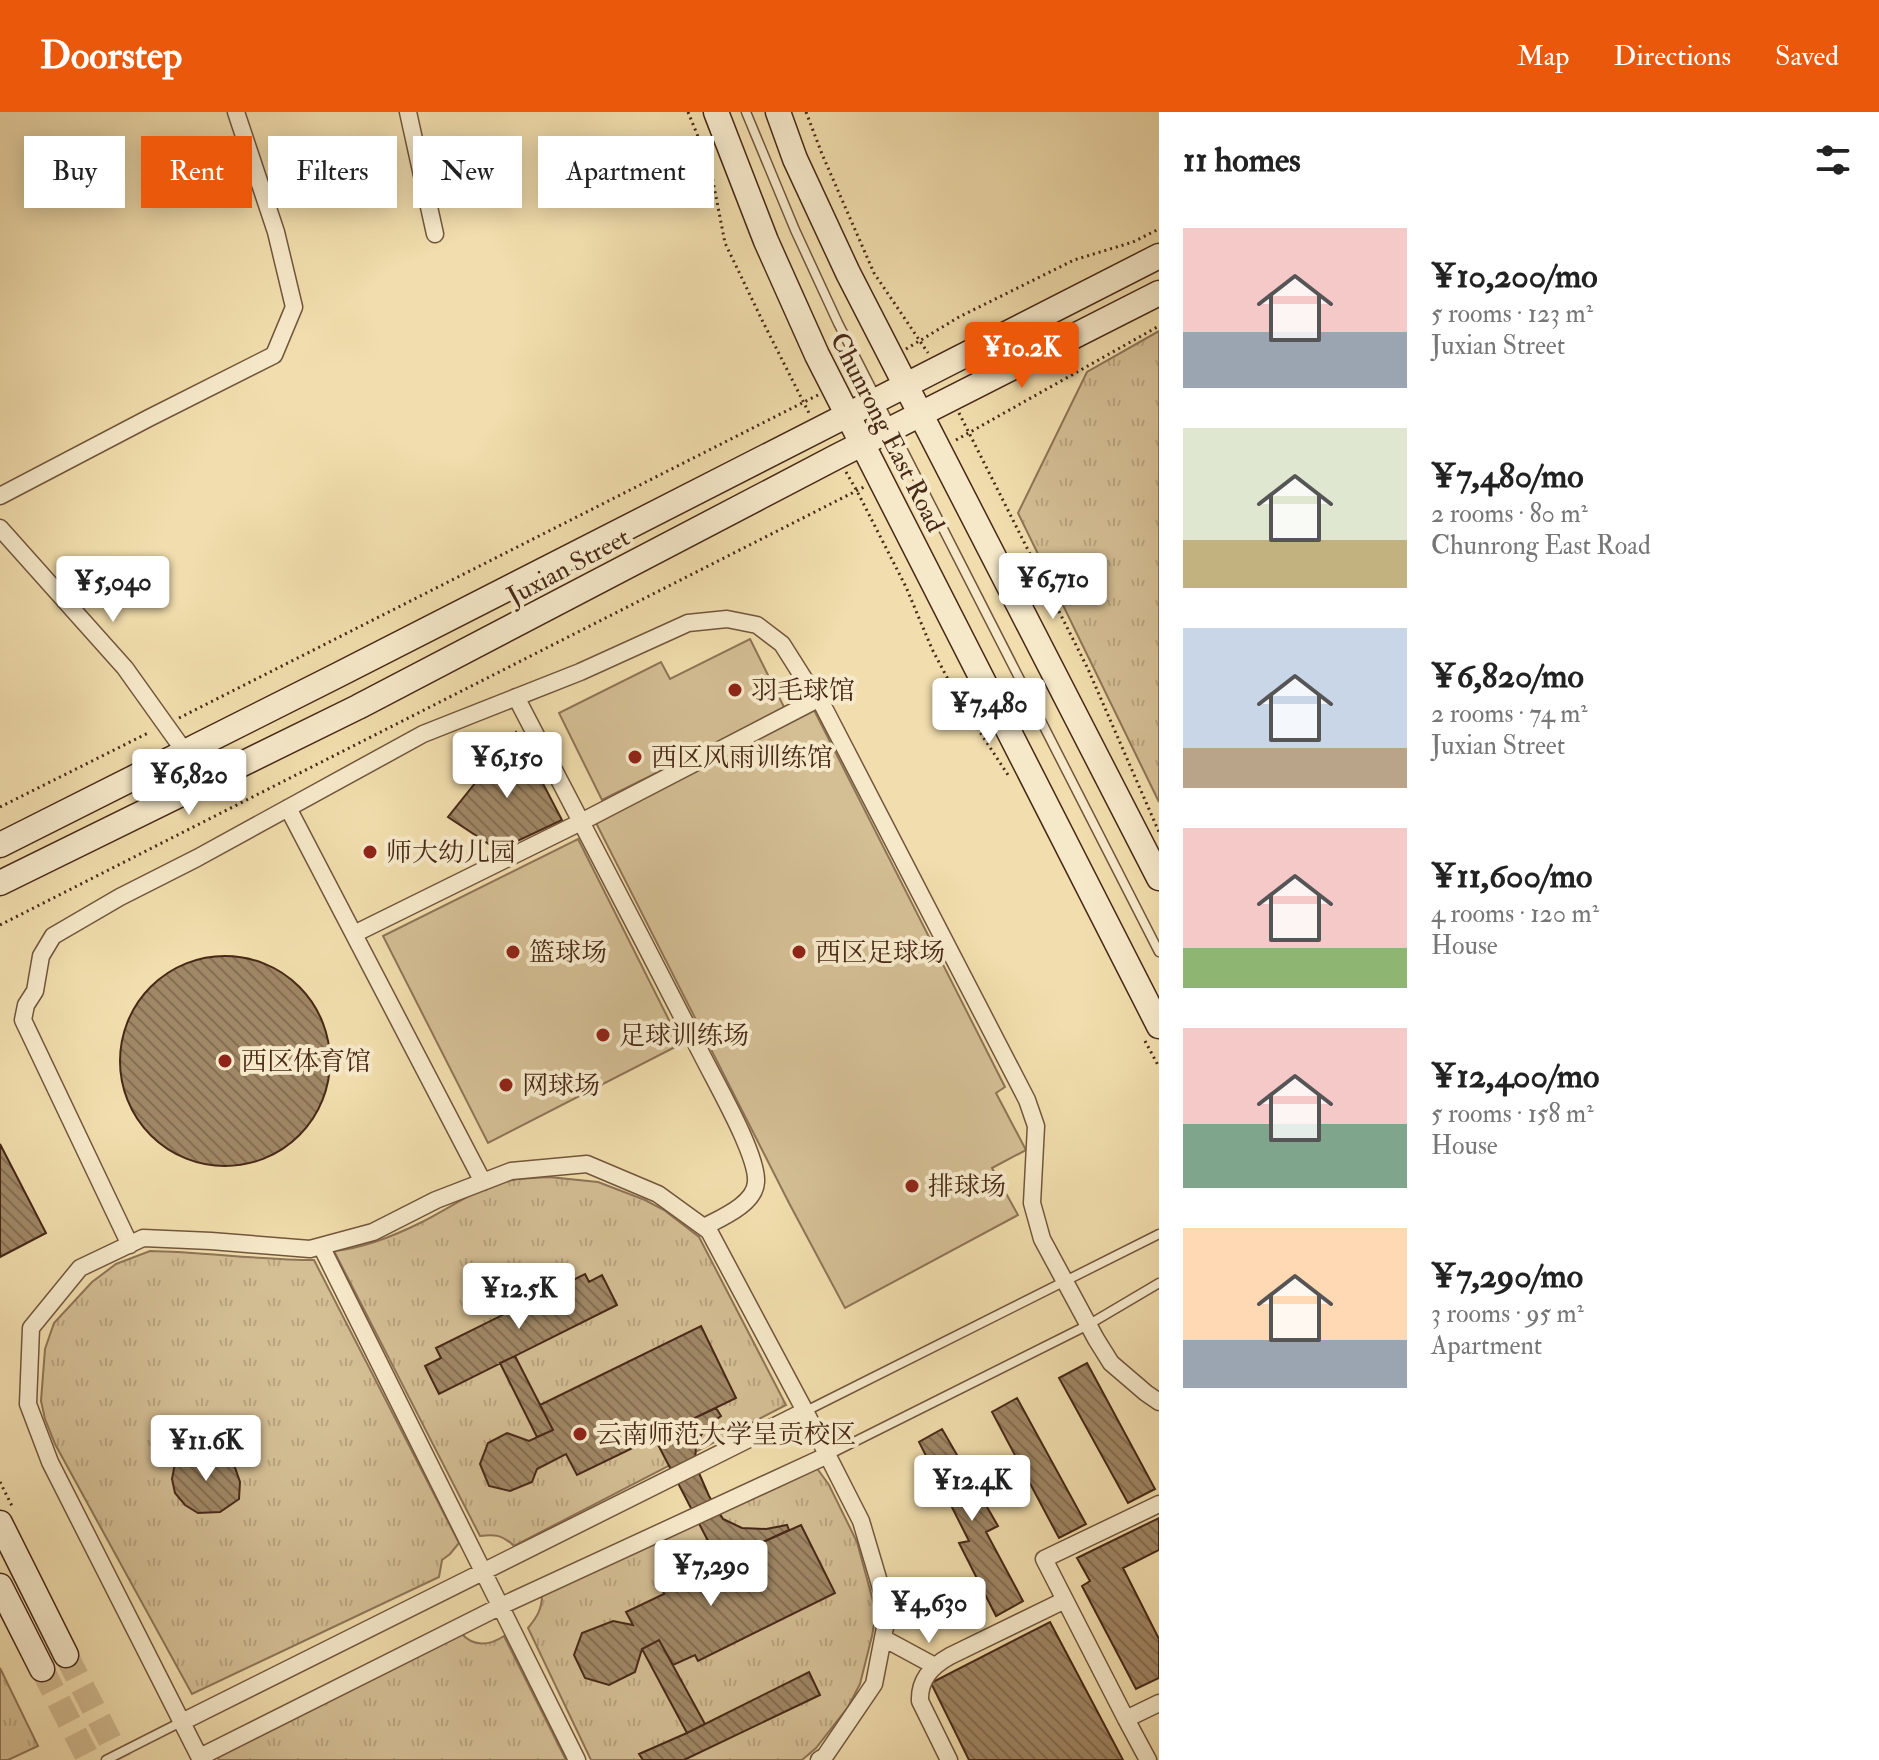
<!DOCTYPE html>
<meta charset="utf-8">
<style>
:root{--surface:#fff;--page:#f2f2f2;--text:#222;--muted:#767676;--accent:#ea580c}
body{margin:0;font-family:"IM FELL Double Pica","Noto Serif SC",serif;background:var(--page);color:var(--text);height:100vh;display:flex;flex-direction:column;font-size:30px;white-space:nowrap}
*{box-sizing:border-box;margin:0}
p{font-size:26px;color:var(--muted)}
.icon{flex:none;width:44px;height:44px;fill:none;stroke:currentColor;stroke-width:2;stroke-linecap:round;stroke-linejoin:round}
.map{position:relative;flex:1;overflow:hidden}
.details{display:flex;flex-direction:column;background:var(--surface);width:720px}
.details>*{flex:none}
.hud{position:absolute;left:24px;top:24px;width:760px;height:72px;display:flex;gap:16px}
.price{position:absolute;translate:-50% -68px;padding:0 18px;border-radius:8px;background:#fff;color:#222;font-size:26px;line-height:52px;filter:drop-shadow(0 2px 4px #0008)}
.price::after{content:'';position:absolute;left:50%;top:48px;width:24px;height:18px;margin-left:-12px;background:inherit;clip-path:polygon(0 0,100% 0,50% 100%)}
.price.on{background:var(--accent);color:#fff}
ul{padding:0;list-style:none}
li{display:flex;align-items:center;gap:24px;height:200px;padding:0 24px}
li span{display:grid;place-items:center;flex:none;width:224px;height:160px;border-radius:0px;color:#555}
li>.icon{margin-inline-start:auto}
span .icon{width:96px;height:96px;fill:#fffc;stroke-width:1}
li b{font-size:34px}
h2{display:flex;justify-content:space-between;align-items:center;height:96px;padding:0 24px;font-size:34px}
.tag{padding:0 28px;border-radius:0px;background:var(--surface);box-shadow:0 4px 20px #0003;font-size:28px;line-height:72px}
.tag.on{background:var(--accent);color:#fff}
header{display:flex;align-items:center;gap:48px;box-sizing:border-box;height:112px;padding:0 40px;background:var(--accent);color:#fff}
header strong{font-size:38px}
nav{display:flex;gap:44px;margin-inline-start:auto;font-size:28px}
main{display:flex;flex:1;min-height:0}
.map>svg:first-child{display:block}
.grass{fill:url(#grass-tufts);stroke:#8e7456;stroke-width:2}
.pitch{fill:#d4be94;stroke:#8e7456;stroke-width:2}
.building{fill:url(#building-back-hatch);stroke:#482917;stroke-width:2}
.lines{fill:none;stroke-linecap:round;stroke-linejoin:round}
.secondary-tunnel{stroke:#cfb98f;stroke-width:24;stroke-dasharray:24 12;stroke-linecap:butt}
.lane-casing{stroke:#72563c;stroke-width:11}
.street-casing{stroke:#72563c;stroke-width:19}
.secondary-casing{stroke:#482917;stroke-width:27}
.path{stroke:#482917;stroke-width:3;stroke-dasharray:2 4;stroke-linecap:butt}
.lane{stroke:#f6e9ca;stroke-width:8}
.street{stroke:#f6e9ca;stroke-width:16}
.secondary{stroke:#f6e9ca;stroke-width:24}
.poi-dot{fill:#8f2418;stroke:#f6e9ca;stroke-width:3}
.labels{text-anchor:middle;stroke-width:8;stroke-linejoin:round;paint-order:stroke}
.street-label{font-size:26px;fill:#482917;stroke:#f6e9ca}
.poi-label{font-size:26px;fill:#482917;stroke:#f6e9ca;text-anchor:start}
</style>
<header>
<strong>Doorstep</strong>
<nav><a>Map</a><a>Directions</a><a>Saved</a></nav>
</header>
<main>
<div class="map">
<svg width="1159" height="1648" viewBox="0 0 1159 1648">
<defs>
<pattern id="grass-tufts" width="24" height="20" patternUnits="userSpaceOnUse" patternTransform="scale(2)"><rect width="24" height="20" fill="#d4be94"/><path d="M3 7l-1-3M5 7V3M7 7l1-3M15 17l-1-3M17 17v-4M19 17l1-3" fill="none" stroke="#b8a37f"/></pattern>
<pattern id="building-back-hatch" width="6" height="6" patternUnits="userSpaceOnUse" patternTransform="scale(2)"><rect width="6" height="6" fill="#a08765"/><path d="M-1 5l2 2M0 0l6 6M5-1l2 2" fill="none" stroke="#846e52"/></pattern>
</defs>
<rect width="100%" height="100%" fill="#f1ddad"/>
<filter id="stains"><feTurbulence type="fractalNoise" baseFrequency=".0025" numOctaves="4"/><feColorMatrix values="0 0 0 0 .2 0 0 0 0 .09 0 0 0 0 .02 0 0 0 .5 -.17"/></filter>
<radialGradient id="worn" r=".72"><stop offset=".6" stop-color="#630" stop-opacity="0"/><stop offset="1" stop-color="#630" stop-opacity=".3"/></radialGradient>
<!-- grass -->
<path class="grass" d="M1159,219V690L1018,401L1087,260Z
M549,1065L598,1070L645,1088L664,1098L699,1125L786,1293L514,1434C503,1423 495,1422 480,1424L334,1139C364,1136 394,1124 422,1110C450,1096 480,1074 512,1068C524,1066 537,1066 549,1065Z
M150,1139C205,1140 259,1148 314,1148L459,1431L450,1442L442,1448L439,1465L192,1582L55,1332L45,1307L41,1289L45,1237L54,1211L92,1170L116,1152Z
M811,1348L829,1373L857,1430L876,1500L872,1524L860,1572L848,1595L816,1636L802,1648H591L528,1516C537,1505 542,1497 542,1483Z
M461,1521C473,1535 489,1534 504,1524L566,1648H219L212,1635Z
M0,1556L38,1634L8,1648H0Z"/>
<!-- pitch -->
<path class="pitch" d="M750,527L785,597L602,688L559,601L661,550L670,567Z
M813,596L1005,975L996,981L1026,1038L992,1056L1018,1103L845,1196L789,1091L593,705Z
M578,727L681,932L488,1031L383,824Z"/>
<!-- building -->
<path class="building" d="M516,620L562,708L498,738L448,705Z
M120 949a105 105 0 1 1 210 0a105 105 0 1 1-210 0Z
M0,1032L46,1121L0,1145Z
M585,1162L589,1170L602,1163L617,1193L439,1282L425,1254L441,1246L436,1236Z
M701,1214L736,1286L577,1363L566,1342L537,1357L532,1370L510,1379L489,1374L480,1352L488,1331L507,1321L529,1329L553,1318L540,1293Z
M515,1244L553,1318L537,1325L500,1251Z
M1087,1251L1155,1377L1128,1391L1059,1266Z
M1017,1286L1086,1412L1059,1426L992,1300Z
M716,1296L721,1304L706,1315L696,1332L695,1352L709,1384L723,1407L742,1416L766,1417L787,1413L789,1418L719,1450L654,1325Z
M942,1317L998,1414L986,1420L1023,1489L996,1504L959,1431L969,1429L919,1330Z
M212,1340L233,1350L240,1370L239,1387L220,1400L198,1401L185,1393L175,1381L172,1367L175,1351L191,1345Z
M1159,1406V1438L1123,1456L1159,1527V1566L1136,1577L1082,1474L1090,1469L1077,1446Z
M801,1413L835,1481L698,1549L695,1543L673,1553L659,1528L642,1537L635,1560L609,1573L585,1566L574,1543L582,1521L613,1509L633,1513L626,1500L664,1482L662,1476Z
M1050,1510L1123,1648H969L931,1571Z
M659,1528L705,1612L687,1621L642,1537Z
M809,1560L820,1583L684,1648H643L639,1642L687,1621Z"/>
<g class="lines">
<!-- secondary-tunnel -->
<path class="secondary-tunnel" d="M66,1543L120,1648
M42,1557L89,1648"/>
<defs>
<path id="lane" d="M746,0L795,118L838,211L1159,840
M806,1299L1159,1122
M828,1343L1088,1213L1159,1171
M106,1648L181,1610"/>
<path id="street" d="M408,0L435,122
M0,384L149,306L274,243L294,195L276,120L236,0
M0,416L125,556L185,640
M516,585C579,706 642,826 704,947C717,973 758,1044 756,1070C755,1092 721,1106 704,1115
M288,696L483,1070
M354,822L581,710L818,587
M130,1133L23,908L26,893L35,879L41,844L53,824L120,785L197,746L423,622L580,560L688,511L727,507L757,513L782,532L813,581L821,590L1027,988L1036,1014L1032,1091L1042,1127L1096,1227L1111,1251L1146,1281L1159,1290
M321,1134L577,1648
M883,1526L933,1553
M1126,1607L1044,1447L1159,1392
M182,1610L805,1299
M200,1645L501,1494L828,1343
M201,1648L50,1350L28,1292L31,1216L80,1156L143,1126L211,1129L310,1137L373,1120L436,1088L511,1059L587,1052L658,1082L709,1119L805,1299L861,1409L888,1500L874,1572L825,1644L819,1648
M949,1648L920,1589C919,1567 932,1554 950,1544L1065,1488
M1148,1648L1126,1607L1159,1591"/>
<path id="secondary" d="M716,0L766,129L817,243L1159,914
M778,0L795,47L848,161L1159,766
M0,733L338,563L1159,144
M0,771L358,595L836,345L1159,181
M0,1411L66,1543
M0,1474L42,1557"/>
</defs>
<!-- lane casing -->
<use href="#lane" class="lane-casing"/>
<!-- street casing -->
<use href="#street" class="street-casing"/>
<!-- secondary casing -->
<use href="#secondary" class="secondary-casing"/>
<!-- path -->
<path class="path" d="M688,0L710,54L725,131L762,208L810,303
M806,0L822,42L874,161L928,241
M906,237L959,205L1074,148L1133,130L1159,117
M959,301L1088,557L1159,720
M956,328L1159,214
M846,360L857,379L906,475L932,537L959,588L1008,663
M179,606L818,283
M0,695L150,620
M0,813L864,375
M1145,929L1159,955
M0,1370L13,1396"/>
<!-- lane -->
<use href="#lane" class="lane"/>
<!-- street -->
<use href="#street" class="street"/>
<!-- secondary -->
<use href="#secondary" class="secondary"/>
</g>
<!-- markers -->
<g class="poi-dot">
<circle cx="735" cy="578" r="8"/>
<circle cx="635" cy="645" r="8"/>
<circle cx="370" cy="740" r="8"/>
<circle cx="513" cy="840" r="8"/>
<circle cx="799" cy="840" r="8"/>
<circle cx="603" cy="923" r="8"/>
<circle cx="225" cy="949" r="8"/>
<circle cx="506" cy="973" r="8"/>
<circle cx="912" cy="1074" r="8"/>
<circle cx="580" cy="1322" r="8"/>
</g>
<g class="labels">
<!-- street labels -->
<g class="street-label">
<text transform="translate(888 320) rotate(63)" y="9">Chunrong East Road</text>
<text transform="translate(568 454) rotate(-28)" y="9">Juxian Street</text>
</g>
<!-- poi labels -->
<g class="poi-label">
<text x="751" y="587">羽毛球馆</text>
<text x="651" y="654">西区风雨训练馆</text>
<text x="386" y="749">师大幼儿园</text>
<text x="529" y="849">篮球场</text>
<text x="815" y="849">西区足球场</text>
<text x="619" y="932">足球训练场</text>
<text x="241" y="958">西区体育馆</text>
<text x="522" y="982">网球场</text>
<text x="928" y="1083">排球场</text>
<text x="596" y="1331">云南师范大学呈贡校区</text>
</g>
</g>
<rect width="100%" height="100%" filter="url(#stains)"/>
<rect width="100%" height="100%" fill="url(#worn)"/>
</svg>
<b class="price on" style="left:1022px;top:278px">¥10.2K</b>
<b class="price" style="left:1053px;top:509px">¥6,710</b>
<b class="price" style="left:113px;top:512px">¥5,040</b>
<b class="price" style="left:989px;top:634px">¥7,480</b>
<b class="price" style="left:507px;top:688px">¥6,150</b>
<b class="price" style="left:189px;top:705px">¥6,820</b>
<b class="price" style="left:519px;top:1219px">¥12.5K</b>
<b class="price" style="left:206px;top:1371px">¥11.6K</b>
<b class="price" style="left:972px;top:1411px">¥12.4K</b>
<b class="price" style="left:711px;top:1496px">¥7,290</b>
<b class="price" style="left:929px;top:1533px">¥4,630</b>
<div class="hud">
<a class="tag">Buy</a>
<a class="tag on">Rent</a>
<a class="tag">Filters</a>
<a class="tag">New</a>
<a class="tag">Apartment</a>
</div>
</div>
<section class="details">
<h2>11 homes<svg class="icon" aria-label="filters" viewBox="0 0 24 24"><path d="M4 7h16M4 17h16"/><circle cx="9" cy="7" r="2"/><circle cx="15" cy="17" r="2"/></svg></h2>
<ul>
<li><span style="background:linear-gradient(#f6c9c9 65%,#9aa5b1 0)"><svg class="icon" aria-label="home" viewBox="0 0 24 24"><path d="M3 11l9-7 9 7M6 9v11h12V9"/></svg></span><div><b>¥10,200/mo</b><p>5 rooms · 123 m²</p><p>Juxian Street</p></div></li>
<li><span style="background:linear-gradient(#dfe7d0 70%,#c2b280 0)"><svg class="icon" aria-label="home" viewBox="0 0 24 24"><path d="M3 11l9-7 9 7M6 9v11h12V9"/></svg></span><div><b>¥7,480/mo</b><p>2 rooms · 80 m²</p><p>Chunrong East Road</p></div></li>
<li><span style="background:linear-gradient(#c9d6e8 75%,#b9a48a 0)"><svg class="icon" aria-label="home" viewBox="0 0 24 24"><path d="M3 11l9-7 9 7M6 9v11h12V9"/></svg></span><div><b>¥6,820/mo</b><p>2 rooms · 74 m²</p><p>Juxian Street</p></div></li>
<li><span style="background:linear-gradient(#f6c9c9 75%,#8fb573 0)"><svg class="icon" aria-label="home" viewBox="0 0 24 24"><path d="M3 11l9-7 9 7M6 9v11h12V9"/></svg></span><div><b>¥11,600/mo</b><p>4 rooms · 120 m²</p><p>House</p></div></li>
<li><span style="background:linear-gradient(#f6c9c9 60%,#7fa58c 0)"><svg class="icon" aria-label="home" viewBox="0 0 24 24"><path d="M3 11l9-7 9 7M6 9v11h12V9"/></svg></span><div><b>¥12,400/mo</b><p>5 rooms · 158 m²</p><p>House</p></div></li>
<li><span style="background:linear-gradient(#ffd9b3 70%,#9aa5b1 0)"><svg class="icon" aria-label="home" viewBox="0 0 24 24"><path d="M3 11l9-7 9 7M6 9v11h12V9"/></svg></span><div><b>¥7,290/mo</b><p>3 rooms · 95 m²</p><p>Apartment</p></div></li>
</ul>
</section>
</main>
